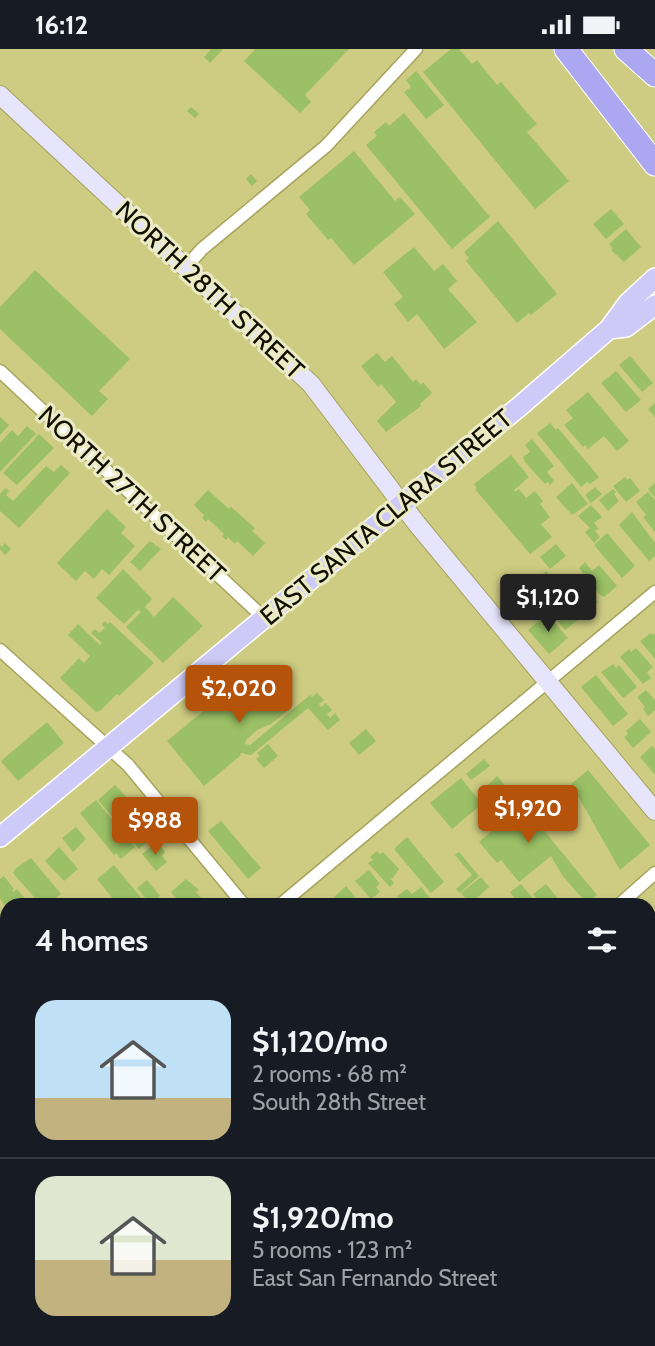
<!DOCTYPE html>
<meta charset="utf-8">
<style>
:root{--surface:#171b24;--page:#20242c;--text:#f1f3f6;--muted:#9ea1a6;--line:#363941;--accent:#b45309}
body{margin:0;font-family:Cabin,sans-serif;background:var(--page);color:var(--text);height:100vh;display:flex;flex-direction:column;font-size:26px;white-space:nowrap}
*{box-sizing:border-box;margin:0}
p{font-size:23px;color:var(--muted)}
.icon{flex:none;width:38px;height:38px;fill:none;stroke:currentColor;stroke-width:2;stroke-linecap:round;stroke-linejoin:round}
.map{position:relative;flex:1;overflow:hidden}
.details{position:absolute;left:0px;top:849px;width:656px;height:450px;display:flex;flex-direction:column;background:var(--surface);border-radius:21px 21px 0 0;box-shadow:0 4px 10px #0003}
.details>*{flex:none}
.price{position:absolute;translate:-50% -60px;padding:0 16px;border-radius:7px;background:var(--accent);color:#fff;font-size:23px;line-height:46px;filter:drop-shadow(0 2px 4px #0008)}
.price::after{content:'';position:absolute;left:50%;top:42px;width:21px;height:16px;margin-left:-10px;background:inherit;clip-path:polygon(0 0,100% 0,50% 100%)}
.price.active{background:#222;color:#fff}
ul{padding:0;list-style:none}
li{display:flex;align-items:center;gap:21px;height:175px;padding:0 35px}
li+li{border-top:2px solid var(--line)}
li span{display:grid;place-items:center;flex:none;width:196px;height:140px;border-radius:21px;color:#555}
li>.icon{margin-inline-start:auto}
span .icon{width:84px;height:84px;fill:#fffc;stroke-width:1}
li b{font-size:30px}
h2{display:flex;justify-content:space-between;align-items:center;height:84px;padding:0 35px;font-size:30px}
.status{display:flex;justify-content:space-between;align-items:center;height:49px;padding:0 35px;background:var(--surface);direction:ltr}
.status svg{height:19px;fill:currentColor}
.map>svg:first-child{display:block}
.building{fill:#9bc065}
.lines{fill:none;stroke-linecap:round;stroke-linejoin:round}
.street-casing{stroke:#a6a45b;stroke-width:15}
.secondary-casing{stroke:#a6a45b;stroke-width:20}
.primary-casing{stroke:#fff;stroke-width:22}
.highway-casing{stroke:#fff;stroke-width:25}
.street{stroke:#fff;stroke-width:12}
.secondary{stroke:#e6e5fb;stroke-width:18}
.primary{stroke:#cdcaf7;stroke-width:19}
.highway{stroke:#aca7f1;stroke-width:23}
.labels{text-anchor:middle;stroke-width:6;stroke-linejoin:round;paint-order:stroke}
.street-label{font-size:26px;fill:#110f00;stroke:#ebebc6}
</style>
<div class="status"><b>16:12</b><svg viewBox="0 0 49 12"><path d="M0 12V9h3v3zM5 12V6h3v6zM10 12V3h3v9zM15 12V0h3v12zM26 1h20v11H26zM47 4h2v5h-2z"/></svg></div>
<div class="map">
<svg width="655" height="1297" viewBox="0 0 655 1297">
<rect width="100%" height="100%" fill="#cecc82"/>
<!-- building -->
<path class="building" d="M211,0H223L210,14L204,8Z
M255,0H349L305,46L311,53L300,64L244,12Z
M451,0H459L472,15L477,11L497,36L501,33L537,75L527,83L569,132L535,160L423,23Z
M416,22L444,56L426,70L404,43L411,38L406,31Z
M191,58L199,65L195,69L187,62Z
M404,64L490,168L452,200L366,96L377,87L374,83L386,73L389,77Z
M354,102L395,152L400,148L415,165L354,216L331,189L328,191L306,165L310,161L299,148Z
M251,125L257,132L252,137L246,130Z
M611,160L624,175L606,190L593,175Z
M498,172L557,245L531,266L529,264L517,274L466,212L469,209L464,203Z
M626,180L641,198L624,213L611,201L613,200L609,195Z
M414,198L434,222L443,215L457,232L448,240L477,273L444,300L417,265L408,273L394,255L403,248L383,223Z
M35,221L130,310L99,342L108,350L92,367L0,280V258Z
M377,304L385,313L392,307L413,333L416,330L421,336L423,333L432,344L420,355L421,357L386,383L377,372L396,353L381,335L378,338L361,317Z
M630,307L653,334L642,343L619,316Z
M616,322L641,351L626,363L601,334Z
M588,343L629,392L617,402L604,387L588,400L585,396L583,398L564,376L573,369L566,361Z
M655,354V368L648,360Z
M0,368L9,376L0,386Z
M550,374L556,381L558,379L599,428L590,435L587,433L581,438L537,384Z
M27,377L36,385L0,423V394L12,381L18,387Z
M39,385L54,399L17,436L3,424Z
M532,390L554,417L547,423L554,432L550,436L548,433L545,435L525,413L523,408L530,403L525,396Z
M511,406L529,428L514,441L515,443L519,440L526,449L535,442L543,452L540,455L550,468L541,475L552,488L530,505L475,440L477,439L474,435Z
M61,416L70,424L19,479L0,462V445L5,439L9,442L6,446L13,452L46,417L54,423Z
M625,428L627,431L630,429L640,442L626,453L613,437Z
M572,434L588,455L572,466L556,448Z
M655,434V449L648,440Z
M595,438L602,445L591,454L585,446Z
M613,440L616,443L614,445L619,452L608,462L599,451Z
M208,441L229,460L231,458L255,479L252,482L265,494L253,507L237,492L235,495L228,488L226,491L222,487L224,485L208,470L206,473L202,469L204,466L194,456Z
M648,443L655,451V483L643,468L646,466L636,453Z
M591,456L602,468L594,474L599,480L595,482L600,488L594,494L585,483L590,479L578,467Z
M107,460L126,478L121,484L135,497L109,526L102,520L94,530L85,522L76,532L57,514Z
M632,463L655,494V507L649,512L619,476Z
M607,484L635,517L622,529L594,496Z
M150,492L161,500L140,522L130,513Z
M5,494L11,500L5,506L0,500V496L2,498Z
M556,495L566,507L550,520L540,508Z
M585,513L592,522L599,516L617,537L604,548L600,546L579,519Z
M123,520L152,550L145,558L154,568L173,548L203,577L163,614L126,578L141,563L138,561L124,575L96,549Z
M546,522L556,533L543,544L534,533Z
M564,526L569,532L573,528L575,531L578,528L598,553L584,564L557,532Z
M554,545L555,547L558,545L579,570L565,581L544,555Z
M547,565L568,589L549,605L528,581Z
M105,572L108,575L110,573L154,614L119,647L117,645L100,662L96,663L60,629L79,609L84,614L90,607L68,586L78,575L100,596L102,594L91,584L95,580L99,584L105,579L102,576Z
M651,584L653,586L655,584V610L640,592Z
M636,599L653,618L647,623L651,629L643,635L620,608L629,600L631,603Z
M613,615L616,619L619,616L637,638L623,649L601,623Z
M258,617L291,659L271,675L257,681L246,691L245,695L250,696L310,646L312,648L317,644L324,651L319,655L321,658L326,654L332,661L327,665L330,669L335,664L340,671L328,681L308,659L251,706L241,704L240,707L204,737L167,692Z
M596,626L628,665L613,677L581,638Z
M646,641L655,651V661L648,667L643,660L645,658L637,648Z
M640,670L651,683L633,699L624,688L628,685L626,682Z
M47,673L64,694L18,732L1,712Z
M366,680L376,692L359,706L349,694Z
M268,695L278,707L264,719L256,710L260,707L257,704Z
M652,697L655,700V726L640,708Z
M484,710L490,717L471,731L466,725Z
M588,721L650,796L620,821L571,735Z
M497,727L536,774L531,779L534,783L541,778L597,846L587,855L562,826L551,807L519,833L501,811L497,814L479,793L514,763L488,736Z
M461,729L482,755L452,780L430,754Z
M115,736L131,753L113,769L98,751Z
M96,751L135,798L121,810L116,804L114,806L80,764Z
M123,765L147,793L139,800L115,772Z
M221,772L261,819L248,830L208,782Z
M76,778L86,790L73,803L62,789Z
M407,788L444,833L431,844L394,800Z
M153,796L156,799L160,796L165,803L162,807L167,813L156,822L142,805Z
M59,798L78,820L64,832L45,812Z
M377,802L380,805L383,803L399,820L393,829H390L394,834L390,838L368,814L373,811L370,808Z
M459,803L479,827L460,844L456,840L472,826L455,806Z
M31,809L61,845L47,856H41L13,824L16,819Z
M114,816L147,856H118L97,830Z
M369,821L380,835L376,838L380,843L371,850L355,832Z
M4,827L14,840L12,842L13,843L17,840L30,856H7V859L0,850V830Z
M481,828L489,838L470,855L461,844Z
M186,830L199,841L196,843L203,851L205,849L211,856H182L171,843Z
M147,831L160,847L150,855L137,839Z
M521,835L538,856H516L518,854L510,843Z
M546,835L563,856H541L533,845Z
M346,837L360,854L337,856L332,850Z
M421,838L436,856H404L397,847L407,840L412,845Z
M655,866V894L649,883V869Z
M0,869L5,875L2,878L7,884V911L0,903Z
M7,940V956L0,947Z
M7,972V1000L0,992V977Z
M655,1132V1177L650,1181L655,1188V1199L651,1194L649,1195V1136Z
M0,1193L7,1199L0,1208Z
M7,1220V1246L0,1239L5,1232L0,1227Z
M655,1247V1263L649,1269V1252Z
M655,1277V1297H643L639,1292H649V1282Z
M206,1292H234L227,1297H204L202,1295Z
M333,1292H336L341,1297H326Z
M351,1292H374L378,1297H356Z
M467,1292H472L477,1297H461Z
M484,1292H509L514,1297H489Z
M515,1292H524L529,1297H516L513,1293Z
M562,1292H575L579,1297H555Z"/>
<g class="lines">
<defs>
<path id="street" d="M185,219L202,200L326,97L416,0
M0,322L264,569
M0,601L128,716L244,856
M280,856L655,543
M619,856L655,824
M0,1085L7,1079
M649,1106L655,1101
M605,1292L610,1297
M108,1297L114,1292
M421,1297L427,1292"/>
<path id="secondary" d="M0,46L311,335L417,475L655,762
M0,1150L7,1157
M149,1292L155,1297"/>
<path id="primary" d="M609,280L626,278L655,256
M0,788L520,357L609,280L628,254L655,229"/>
<path id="highway" d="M566,0L655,115
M626,0L655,26"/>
</defs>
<!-- street casing -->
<use href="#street" class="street-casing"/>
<!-- secondary casing -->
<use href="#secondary" class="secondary-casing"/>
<!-- primary casing -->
<use href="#primary" class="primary-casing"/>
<!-- highway casing -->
<use href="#highway" class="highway-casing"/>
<!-- street -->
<use href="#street" class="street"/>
<!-- secondary -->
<use href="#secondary" class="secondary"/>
<!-- primary -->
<use href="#primary" class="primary"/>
<!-- highway -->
<use href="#highway" class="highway"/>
</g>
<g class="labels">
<!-- street labels -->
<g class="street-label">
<text transform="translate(210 241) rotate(43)" y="9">NORTH 28TH STREET</text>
<text transform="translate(132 445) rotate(43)" y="9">NORTH 27TH STREET</text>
<text transform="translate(386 468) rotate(-40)" y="9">EAST SANTA CLARA STREET</text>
</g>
</g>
</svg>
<b class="price active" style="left:548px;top:585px">$1,120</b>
<b class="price" style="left:239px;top:676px">$2,020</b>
<b class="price" style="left:528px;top:796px">$1,920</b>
<b class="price" style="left:155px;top:808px">$988</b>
<section class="details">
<h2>4 homes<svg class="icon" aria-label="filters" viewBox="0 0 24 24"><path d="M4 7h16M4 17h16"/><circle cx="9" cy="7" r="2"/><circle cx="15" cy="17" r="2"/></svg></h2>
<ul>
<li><span style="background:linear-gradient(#bfe0f5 70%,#c2b280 0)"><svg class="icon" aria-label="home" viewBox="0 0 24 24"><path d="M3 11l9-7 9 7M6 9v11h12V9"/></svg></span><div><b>$1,120/mo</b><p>2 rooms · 68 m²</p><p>South 28th Street</p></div></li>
<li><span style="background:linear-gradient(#dfe7d0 60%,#c2b280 0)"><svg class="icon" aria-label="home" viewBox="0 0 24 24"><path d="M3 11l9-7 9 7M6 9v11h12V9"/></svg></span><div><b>$1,920/mo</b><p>5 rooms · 123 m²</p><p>East San Fernando Street</p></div></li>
</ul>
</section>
</div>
